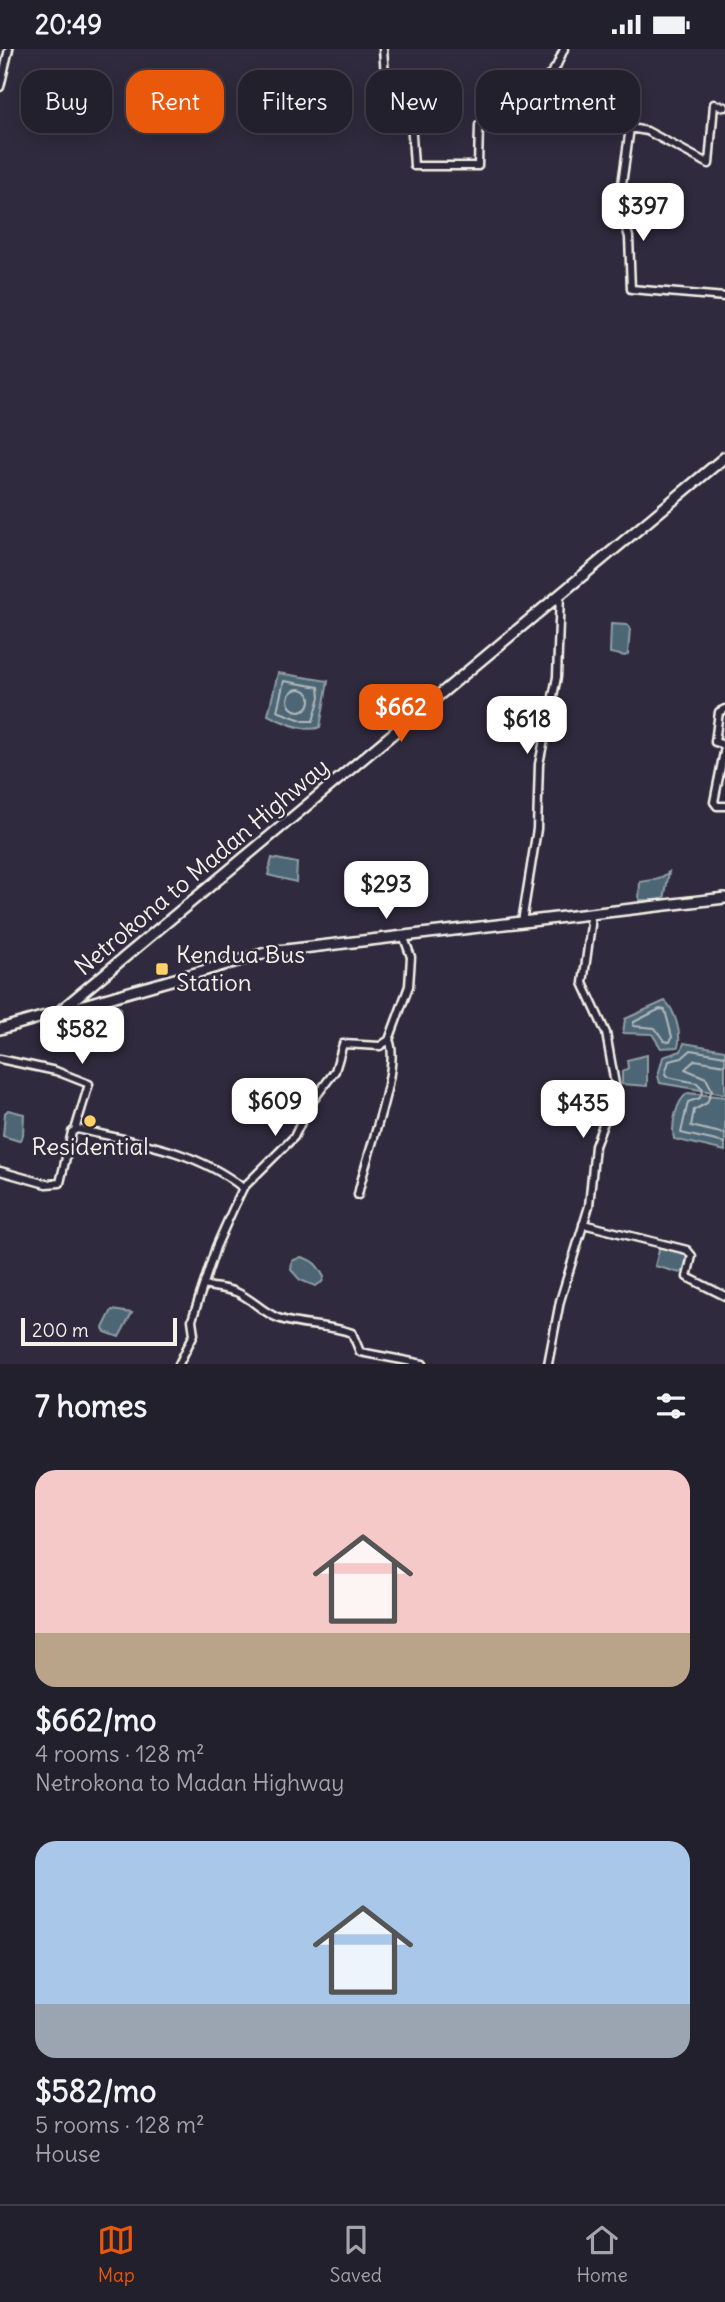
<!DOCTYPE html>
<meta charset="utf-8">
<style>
:root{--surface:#23202e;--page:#2f2d3a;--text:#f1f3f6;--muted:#a3a3aa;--line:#403e4a;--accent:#ea580c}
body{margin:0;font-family:Delius,sans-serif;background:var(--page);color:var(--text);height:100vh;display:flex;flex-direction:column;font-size:26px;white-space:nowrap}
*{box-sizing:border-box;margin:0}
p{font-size:23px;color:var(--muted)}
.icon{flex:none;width:38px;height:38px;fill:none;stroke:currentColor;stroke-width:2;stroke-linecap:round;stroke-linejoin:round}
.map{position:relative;height:1315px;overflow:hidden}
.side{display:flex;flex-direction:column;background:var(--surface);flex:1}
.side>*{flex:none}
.hud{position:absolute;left:21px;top:21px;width:684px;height:63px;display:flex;gap:14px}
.scale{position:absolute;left:21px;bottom:18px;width:156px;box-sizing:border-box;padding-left:7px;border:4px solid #f4f1e8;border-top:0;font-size:19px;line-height:24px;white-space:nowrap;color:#f4f1e8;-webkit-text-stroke:5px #2f2a3d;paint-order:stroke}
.price{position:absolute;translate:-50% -60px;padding:0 16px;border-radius:14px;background:#fff;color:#222;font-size:23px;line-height:46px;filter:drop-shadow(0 2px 4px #0008)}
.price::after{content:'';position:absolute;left:50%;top:42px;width:21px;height:16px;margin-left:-10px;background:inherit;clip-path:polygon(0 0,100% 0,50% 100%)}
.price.active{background:var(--accent);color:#fff}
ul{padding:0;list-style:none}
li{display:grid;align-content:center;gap:14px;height:371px;padding:0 35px}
li span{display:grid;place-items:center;height:217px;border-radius:21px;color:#555}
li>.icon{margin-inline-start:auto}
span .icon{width:126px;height:126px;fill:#fffc;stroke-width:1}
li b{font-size:30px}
h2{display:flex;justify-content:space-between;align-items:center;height:84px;padding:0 35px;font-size:30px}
.chip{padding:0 24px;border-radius:21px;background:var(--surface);box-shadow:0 4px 18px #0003,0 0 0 2px var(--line);font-size:24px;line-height:63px}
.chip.active{background:var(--accent);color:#fff}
.status{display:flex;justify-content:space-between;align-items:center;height:49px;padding:0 35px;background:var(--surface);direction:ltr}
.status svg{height:19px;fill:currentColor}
.tabs{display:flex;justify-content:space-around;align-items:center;height:98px;border-top:2px solid var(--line);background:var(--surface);font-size:19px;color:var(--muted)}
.tabs a{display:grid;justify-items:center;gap:4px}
.tabs .active{color:var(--accent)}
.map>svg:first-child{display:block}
.water{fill:#4d6676;stroke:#909ea4;stroke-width:2}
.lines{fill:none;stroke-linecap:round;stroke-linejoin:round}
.shore{stroke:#b1b9ba;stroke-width:2}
.street-casing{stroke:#f4f1e8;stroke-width:11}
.secondary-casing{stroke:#f4f1e8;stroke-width:14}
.street{stroke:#2f2a3d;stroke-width:6}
.secondary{stroke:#2f2a3d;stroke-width:9}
.poi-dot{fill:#ffd166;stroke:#2f2a3d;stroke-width:2.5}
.labels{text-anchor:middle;stroke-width:5;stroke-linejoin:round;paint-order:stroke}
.street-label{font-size:24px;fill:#f4f1e8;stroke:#2f2a3d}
.poi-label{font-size:24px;fill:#f4f1e8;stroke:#2f2a3d;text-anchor:start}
</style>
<div class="status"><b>20:49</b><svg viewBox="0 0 49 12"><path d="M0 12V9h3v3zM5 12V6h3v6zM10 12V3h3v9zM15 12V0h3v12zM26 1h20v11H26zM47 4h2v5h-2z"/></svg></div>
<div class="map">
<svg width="725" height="1315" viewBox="0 0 725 1315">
<rect width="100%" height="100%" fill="#2f2a3d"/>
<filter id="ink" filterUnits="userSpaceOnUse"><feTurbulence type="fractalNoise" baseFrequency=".0143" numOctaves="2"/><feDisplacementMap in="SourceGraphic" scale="14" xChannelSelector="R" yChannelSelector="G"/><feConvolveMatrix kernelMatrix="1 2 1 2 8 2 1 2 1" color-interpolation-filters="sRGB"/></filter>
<g filter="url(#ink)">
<!-- water -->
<path class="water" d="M611,575L627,576L630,579L628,605L625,607L610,604Z
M278,624L328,632L320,678C307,684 280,672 268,666Z
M272,809L297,814L296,833L268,826Z
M669,823L664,851H639L640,833L659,830Z
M665,952C675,961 682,985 678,998L661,999L652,985L623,984L625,970Z
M115,956L121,959L116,985L98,984L99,961Z
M684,994L725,1001V1045L660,1034L658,1027L663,1008L681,1002Z
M647,1006V1037L622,1035V1023L628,1019L627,1011Z
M688,1044L725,1048V1102L674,1090C671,1076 676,1052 688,1044Z
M8,1061L24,1065L23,1086L19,1092L3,1087L5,1064Z
M660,1197L687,1203L684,1221L680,1224L655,1217Z
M301,1208C314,1211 318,1217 324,1228L322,1233L315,1237L300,1231L291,1221L292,1212Z
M112,1261L132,1264L119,1288L105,1283L103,1279Z"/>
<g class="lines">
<!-- shore -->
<path class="shore" d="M284,632L319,638L320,648L313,672H304L277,662Z
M288 651a11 11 0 1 1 22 0a11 11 0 1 1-22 0Z
M660,960L665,961L672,988L670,993L664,992L655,979L633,977L634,973Z
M725,1007L691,1001L682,1009L669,1012L665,1025L668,1028L697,1034L703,1040L700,1049L688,1053L681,1084L725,1094
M725,1016L695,1011L685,1020L706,1029L712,1041L707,1054L694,1061L691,1077L725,1085"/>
<defs>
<path id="street" d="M383,0L385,26L410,56L414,117H478L479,76L541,74L630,79L647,82L709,115L714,55L725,58
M0,38L9,0
M539,74V39L556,18L564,0
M630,79L619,156L629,188L631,240L725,248
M725,660L719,663L715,693L725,696
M725,698L714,753L717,757H725
M522,873L537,780L539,715L557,628L560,545
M0,1010L56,1022L89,1035L75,1081
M0,1122L46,1135L60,1134L72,1083L77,1080C135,1093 197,1101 243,1139
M358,1146C364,1112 402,1017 389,991
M583,1175L687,1201L692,1207L687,1228L725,1247
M204,1236C214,1239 226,1239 236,1243C251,1249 262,1263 278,1269C304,1279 324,1274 352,1284L360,1303L423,1315
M179,1315L194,1285L192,1271L216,1198L233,1160L243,1139L294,1088L309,1057L335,1022L343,995L380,997L389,991L409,937L411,908L403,886
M548,1315L560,1252L589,1157L595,1097L616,1041L606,984L583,934L591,876L589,867"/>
<path id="secondary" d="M60,962L725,408
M0,980L269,903L725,849"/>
</defs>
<!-- street casing -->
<use href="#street" class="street-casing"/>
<!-- secondary casing -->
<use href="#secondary" class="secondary-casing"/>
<!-- street -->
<use href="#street" class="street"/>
<!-- secondary -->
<use href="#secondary" class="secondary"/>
</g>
</g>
<!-- markers -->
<g class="poi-dot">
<rect x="155" y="913" width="14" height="14" rx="3.5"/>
<circle cx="90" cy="1072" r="7"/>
</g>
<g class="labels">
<!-- street labels -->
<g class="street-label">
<text transform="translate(202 818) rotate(-40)" y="8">Netrokona to Madan Highway</text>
</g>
<!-- poi labels -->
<g class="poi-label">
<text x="176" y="914">Kendua Bus<tspan x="176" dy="28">Station</tspan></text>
<text x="90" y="1106" text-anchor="middle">Residential</text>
</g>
</g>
</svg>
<div class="scale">200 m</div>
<b class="price" style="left:643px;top:194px">$397</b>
<b class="price active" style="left:401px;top:695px">$662</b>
<b class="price" style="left:527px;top:707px">$618</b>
<b class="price" style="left:386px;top:872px">$293</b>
<b class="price" style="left:82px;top:1017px">$582</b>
<b class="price" style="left:275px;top:1089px">$609</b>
<b class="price" style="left:583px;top:1091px">$435</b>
<div class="hud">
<a class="chip">Buy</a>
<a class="chip active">Rent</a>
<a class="chip">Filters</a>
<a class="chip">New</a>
<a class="chip">Apartment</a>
</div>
</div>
<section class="side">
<h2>7 homes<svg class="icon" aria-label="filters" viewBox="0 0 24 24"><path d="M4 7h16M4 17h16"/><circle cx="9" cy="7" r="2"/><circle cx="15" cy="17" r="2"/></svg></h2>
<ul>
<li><span style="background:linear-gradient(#f6c9c9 75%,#b9a48a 0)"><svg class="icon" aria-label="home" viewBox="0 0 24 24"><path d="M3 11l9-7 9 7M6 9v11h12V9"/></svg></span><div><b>$662/mo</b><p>4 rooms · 128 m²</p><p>Netrokona to Madan Highway</p></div></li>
<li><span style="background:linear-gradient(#a9c7e8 75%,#9aa5b1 0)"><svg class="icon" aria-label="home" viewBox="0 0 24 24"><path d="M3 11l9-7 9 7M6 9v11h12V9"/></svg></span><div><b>$582/mo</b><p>5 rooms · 128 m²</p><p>House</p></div></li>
</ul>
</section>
<nav class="tabs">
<a class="active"><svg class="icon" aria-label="map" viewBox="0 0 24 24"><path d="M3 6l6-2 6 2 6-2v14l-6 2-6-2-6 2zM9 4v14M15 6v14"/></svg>Map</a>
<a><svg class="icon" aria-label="saved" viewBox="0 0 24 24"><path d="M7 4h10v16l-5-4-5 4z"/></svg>Saved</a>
<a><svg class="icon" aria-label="home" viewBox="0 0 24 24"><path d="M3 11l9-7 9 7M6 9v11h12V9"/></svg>Home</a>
</nav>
